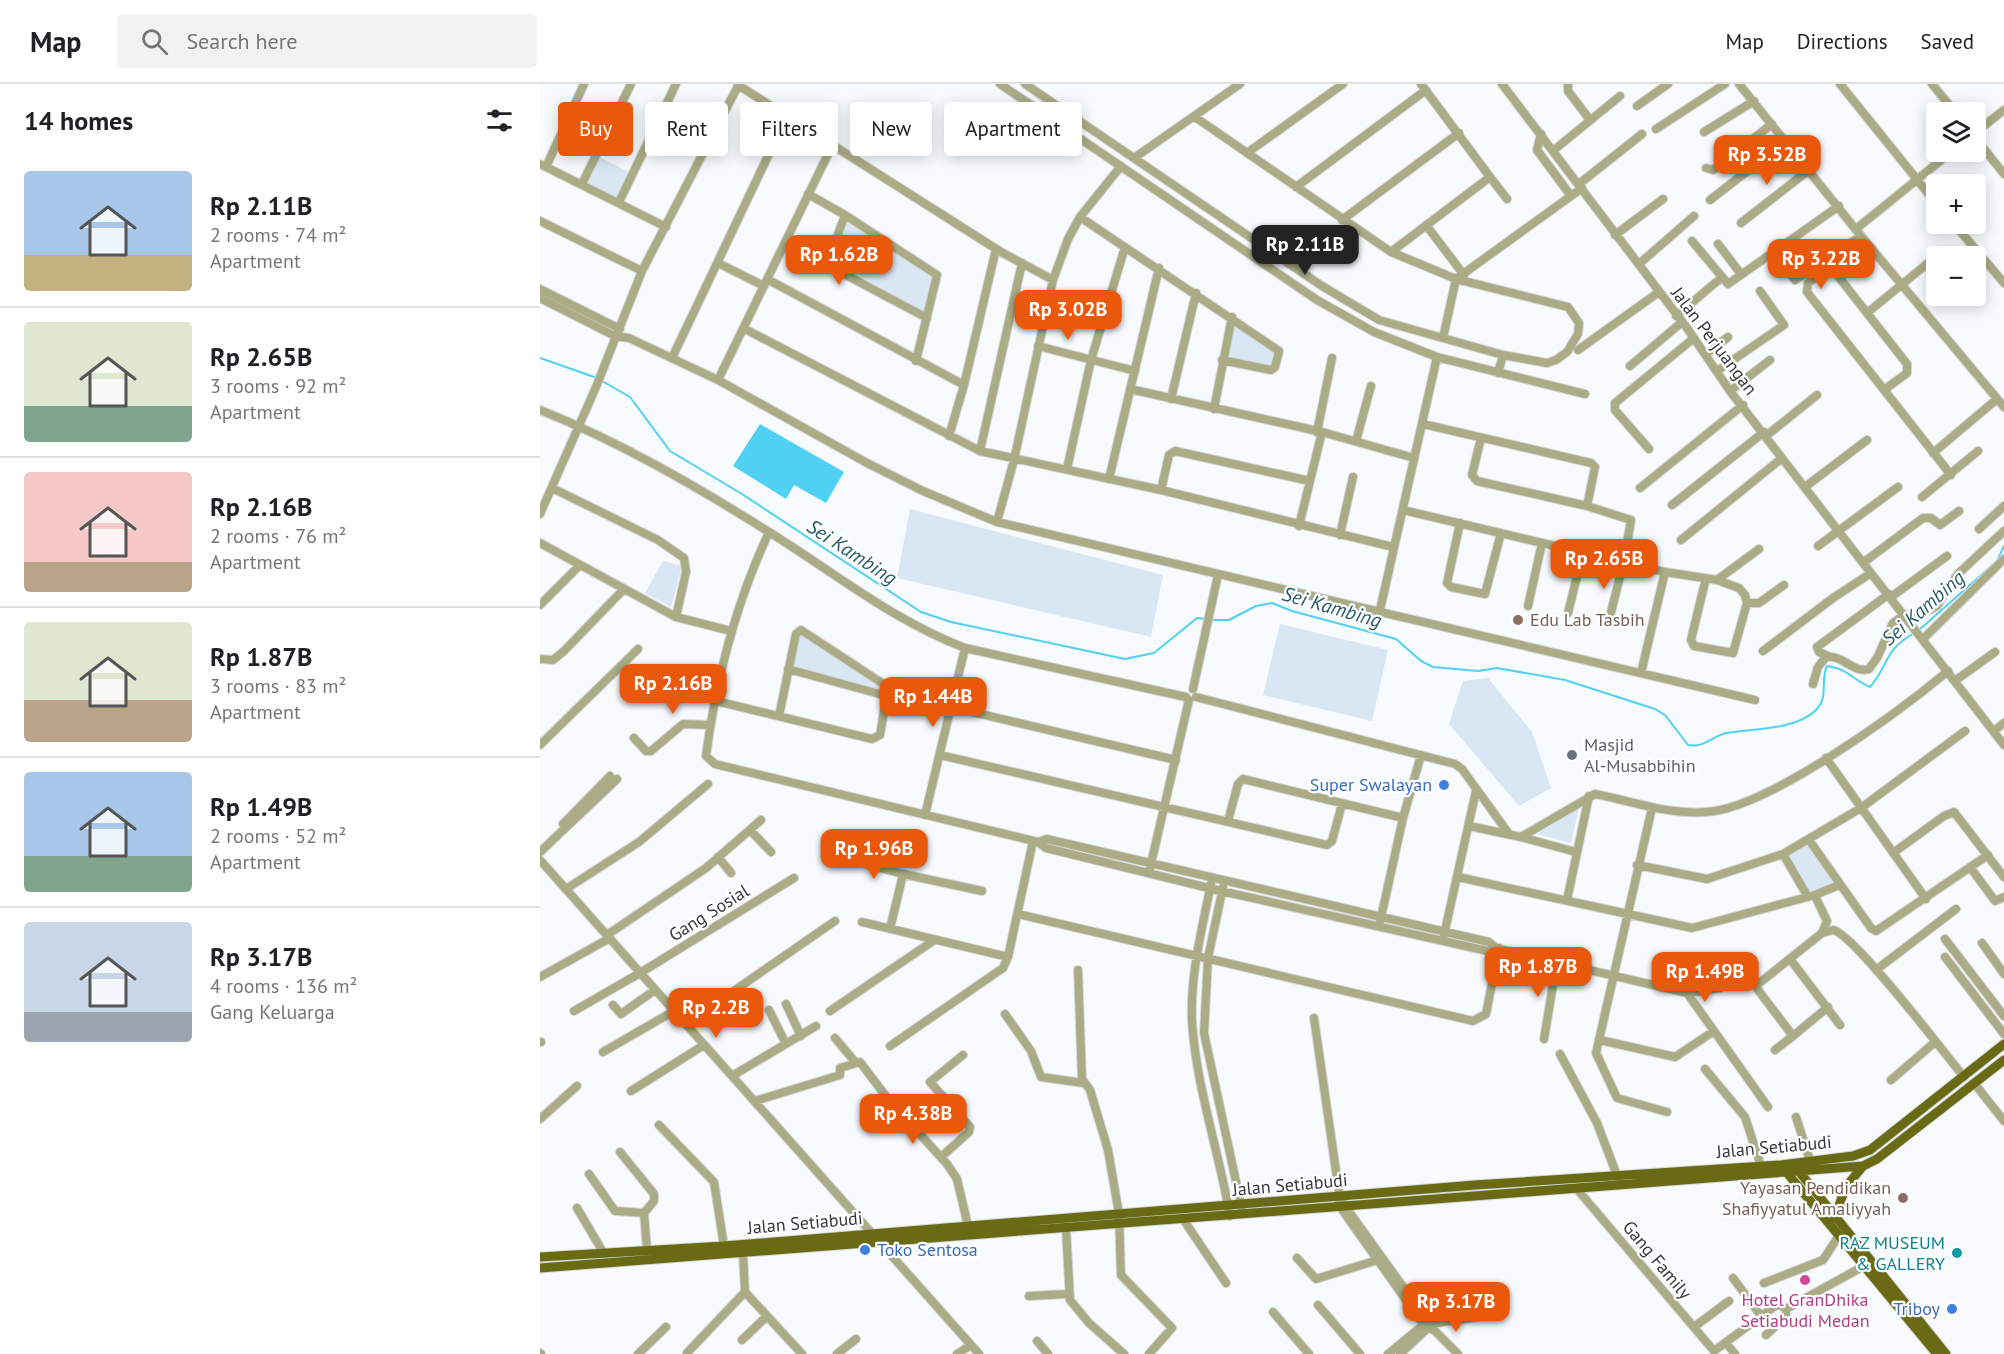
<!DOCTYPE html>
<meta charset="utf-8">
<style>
:root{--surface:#fff;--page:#f2f2f2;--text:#202124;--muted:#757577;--line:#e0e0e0;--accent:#ea580c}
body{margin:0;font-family:"PT Sans",sans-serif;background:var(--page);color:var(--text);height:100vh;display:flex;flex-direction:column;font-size:22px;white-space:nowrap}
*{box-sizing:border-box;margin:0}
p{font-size:20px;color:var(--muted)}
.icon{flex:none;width:33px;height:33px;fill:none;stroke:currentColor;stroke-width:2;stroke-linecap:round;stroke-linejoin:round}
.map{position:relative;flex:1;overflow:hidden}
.panel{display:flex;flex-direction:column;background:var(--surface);width:540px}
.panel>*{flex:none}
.guide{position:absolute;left:18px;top:18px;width:570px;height:54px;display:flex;gap:12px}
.buttons{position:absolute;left:1386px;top:18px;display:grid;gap:12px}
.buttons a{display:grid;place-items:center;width:60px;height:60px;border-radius:6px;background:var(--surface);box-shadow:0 3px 15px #0003;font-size:30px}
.price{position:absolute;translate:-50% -51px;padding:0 14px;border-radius:12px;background:var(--accent);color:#fff;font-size:20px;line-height:39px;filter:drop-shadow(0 2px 3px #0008)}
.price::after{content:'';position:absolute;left:50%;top:36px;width:18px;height:14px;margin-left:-9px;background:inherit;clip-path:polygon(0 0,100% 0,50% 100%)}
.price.active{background:#222;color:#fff}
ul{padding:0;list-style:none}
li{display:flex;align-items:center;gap:18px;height:150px;padding:0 24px}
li+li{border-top:2px solid var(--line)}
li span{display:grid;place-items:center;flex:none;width:168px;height:120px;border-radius:6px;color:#555}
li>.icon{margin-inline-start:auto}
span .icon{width:72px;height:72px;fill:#fffc;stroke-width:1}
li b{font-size:26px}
h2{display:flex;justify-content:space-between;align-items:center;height:72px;padding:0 24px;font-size:26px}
.pill{padding:0 21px;border-radius:6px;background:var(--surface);box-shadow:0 3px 15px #0003;font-size:21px;line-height:54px}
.pill.active{background:var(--accent);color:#fff}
header{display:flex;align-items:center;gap:36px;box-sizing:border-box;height:84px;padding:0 30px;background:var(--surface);border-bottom:2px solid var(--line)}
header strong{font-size:28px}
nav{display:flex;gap:33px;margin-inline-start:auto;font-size:21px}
.search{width:420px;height:54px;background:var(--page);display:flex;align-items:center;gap:15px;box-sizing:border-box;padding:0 21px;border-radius:6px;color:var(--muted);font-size:22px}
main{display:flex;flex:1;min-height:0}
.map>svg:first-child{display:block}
.green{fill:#d9e6f4}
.water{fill:#50d0f2}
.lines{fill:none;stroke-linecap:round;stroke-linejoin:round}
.stream{stroke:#50d0f2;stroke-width:2}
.minor-casing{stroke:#d5d8db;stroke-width:10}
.major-casing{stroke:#d5d8db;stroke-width:11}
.minor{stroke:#abac85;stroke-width:8}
.major{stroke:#6b6a14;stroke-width:9}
.education-dot{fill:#8d6e63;stroke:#fff;stroke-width:2}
.worship-dot{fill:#6b7280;stroke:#fff;stroke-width:2}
.shop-dot{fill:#3f7fe0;stroke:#fff;stroke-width:2}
.culture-dot{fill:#0f9aa8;stroke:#fff;stroke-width:2}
.hotel-dot{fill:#d1479c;stroke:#fff;stroke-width:2}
.labels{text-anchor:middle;stroke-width:4.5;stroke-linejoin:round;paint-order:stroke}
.street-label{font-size:18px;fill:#36393c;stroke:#fff}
.education-label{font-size:18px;fill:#785e54;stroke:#fff;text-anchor:start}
.worship-label{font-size:18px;fill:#5b616d;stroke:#fff;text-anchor:start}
.shop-label{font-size:18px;fill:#366cbe;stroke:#fff;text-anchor:end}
.culture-label{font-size:18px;fill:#0d838f;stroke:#fff;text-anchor:end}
.hotel-label{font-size:18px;fill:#b23c85;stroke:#fff}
.water-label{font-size:20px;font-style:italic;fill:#265b69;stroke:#fff}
</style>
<header>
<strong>Map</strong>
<div class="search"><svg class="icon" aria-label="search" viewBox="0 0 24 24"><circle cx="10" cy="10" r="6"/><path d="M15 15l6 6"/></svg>Search here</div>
<nav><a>Map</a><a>Directions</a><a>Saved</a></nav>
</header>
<main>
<section class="panel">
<h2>14 homes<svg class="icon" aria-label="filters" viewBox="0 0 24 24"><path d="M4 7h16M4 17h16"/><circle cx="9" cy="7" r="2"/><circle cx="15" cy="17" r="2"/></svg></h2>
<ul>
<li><span style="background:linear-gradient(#a9c7e8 70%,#c2b280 0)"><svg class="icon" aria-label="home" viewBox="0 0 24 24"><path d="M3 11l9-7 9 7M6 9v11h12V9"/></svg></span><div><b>Rp 2.11B</b><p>2 rooms · 74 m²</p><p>Apartment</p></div></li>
<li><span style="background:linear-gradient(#dfe7d0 70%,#7fa58c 0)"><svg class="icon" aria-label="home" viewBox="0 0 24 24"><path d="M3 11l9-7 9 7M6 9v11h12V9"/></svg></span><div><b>Rp 2.65B</b><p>3 rooms · 92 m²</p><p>Apartment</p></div></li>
<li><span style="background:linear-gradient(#f6c9c9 75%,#b9a48a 0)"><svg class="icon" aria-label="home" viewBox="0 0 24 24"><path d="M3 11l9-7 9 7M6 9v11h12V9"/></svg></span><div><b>Rp 2.16B</b><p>2 rooms · 76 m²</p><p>Apartment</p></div></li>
<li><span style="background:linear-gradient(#dfe7d0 65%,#b9a48a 0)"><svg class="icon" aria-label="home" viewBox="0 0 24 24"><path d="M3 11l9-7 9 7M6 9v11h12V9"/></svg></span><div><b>Rp 1.87B</b><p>3 rooms · 83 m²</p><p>Apartment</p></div></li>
<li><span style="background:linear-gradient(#a9c7e8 70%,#7fa58c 0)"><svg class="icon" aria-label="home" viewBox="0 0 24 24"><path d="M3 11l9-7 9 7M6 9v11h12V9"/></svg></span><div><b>Rp 1.49B</b><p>2 rooms · 52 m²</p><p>Apartment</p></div></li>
<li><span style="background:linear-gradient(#c9d6e8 75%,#9aa5b1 0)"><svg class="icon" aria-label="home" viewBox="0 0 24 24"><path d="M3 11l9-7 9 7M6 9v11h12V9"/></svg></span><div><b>Rp 3.17B</b><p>4 rooms · 136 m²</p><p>Gang Keluarga</p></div></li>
</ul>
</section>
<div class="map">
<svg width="1464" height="1270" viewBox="0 0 1464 1270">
<rect width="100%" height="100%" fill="#f8fbfe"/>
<!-- green -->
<path class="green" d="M57,72L91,89L78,115L46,100Z
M306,134L393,188L384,229L290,174Z
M692,234L736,264L731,285L684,275Z
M370,425L623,491L611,553L357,494Z
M123,477L142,482L131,523L105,509Z
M740,540L848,566L832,637L723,611Z
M260,547L348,605L346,612L251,584Z
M948,594L992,648L1011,704L979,722L909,640L923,597Z
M1039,724L1031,759L997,750Z
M1268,757L1295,798L1269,812L1244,771Z"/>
<!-- water -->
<path class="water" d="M220,340L304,388L286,419L254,401L246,415L193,382Z"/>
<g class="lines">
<!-- stream -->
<path class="stream" d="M0,274L57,294
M62,297L90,313L130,367L202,410L381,528L411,538L585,575L614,569L657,534L666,535
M671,536H689L716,522L732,519L752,527L856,555L881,577L893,583L938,587L957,584L1025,596L1115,625L1125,631L1148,661C1164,664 1171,653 1186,649C1214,644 1254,647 1276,626C1289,614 1280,596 1287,582C1309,585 1311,595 1330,603C1350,580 1343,567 1374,549
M1379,546L1457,477L1464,462"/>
<defs>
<path id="minor" d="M460,0L777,216L834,248L897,273L1045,310
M485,0L782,202L839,236L963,271L1007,279L1016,276L1027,268L1038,250L1039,239L1028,223L916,195L851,168L655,33
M962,0L1147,244L1190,307L1464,661
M1028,0V7L1050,36
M1199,0L1321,152L1464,323
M1300,0L1396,119
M1392,0L1415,28
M198,1L461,168L513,196
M1097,22L1128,0
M1116,45L1185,0
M1164,48L1214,17
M1436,48L1464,26
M1001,50L997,66L1031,112
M1436,55L1464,90
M1014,66L1080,12
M707,69L803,0
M594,74L700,0
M0,80L126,143
M6,83L44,0
M1166,84L1173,86L1232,40
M950,93L967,115
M42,100L91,0
M1039,100L1102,50
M756,103L886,6
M268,110L305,131L397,191L376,277
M1170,116L1246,57
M79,118L136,0
M305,131L288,178L293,184L387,234
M540,133L739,267L735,283L731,286L682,276
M802,136L919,49
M0,137L102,187
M1201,139L1269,86
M1414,140L1464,199
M886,141L924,191
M1316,145L1411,68
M1075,151L1123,115
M1152,157L1188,200L1299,122
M1178,160L1201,190
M851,168L950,93L881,0
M1232,168L1255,196L1321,152
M178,179L224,202
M1099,180L1154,132
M227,195L424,301
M0,205L80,245
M0,214L75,252L89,254L178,296L327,379L383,407L457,438L1215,616
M1327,229L1388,179
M1136,232L1181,194
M203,244L440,367L621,406L853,463
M903,254L916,195L1042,104
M498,262L595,287
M1038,266L1119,208
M1166,270L1188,253
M132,274L247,32
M1090,282L1142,238
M1177,287L1244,241L1220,207
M958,289L963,271
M178,296L293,60
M590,305L782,348L874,374
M1344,306L1367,289V280L1294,187L1287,185L1268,199L1267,208L1411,391
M1190,307L1230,276
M631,315L656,209
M674,325L692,233
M0,326C80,358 156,402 229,448C295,489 352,536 425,564L646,613
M883,340L1051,379L1055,383L1047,422
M777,348L792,274
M409,352L424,301L456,165
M1226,352L1277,311
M941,354L932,391L937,397L1047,422L1091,436L1084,477L1068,540
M816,357L831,302
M1109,365L1075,326V319L1154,254
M440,367L482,179
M1393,369L1457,315
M527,385L551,276L585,163
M569,395L619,184
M1265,403L1327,356
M12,404L118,456L144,474L146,488L136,533
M1100,404L1203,321
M621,406L629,371L635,367L770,397
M1382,413L1438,367
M1132,421L1224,348
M863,426L1125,488L1177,496L1199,504L1205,511L1207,519H1219L1244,501
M0,430L56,303L102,187L199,0
M457,438L474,376L513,196L528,155L540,133L581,82
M920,439L907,499L911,503L945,510L961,449
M759,442L782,348
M1439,445L1464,422
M229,448C196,519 176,595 166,672L175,680L498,758L506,764L681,807L948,867L956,864
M800,451L813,393
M1141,456L1242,374
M0,459L136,533L191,547
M1278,462L1358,403
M1324,478L1383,434H1391L1400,441L1419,427
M1166,494L1151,556L1154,562L1193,569L1207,519
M1177,496L1219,465
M1351,513L1407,472
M0,521L40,481
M988,522L1002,459
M840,526L897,273
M1028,529L1043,468
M1383,555L1464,475
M1223,567L1293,514L1331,489
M1288,572L1279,568L1277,563L1349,510
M0,575L13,576L24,567L84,505
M248,585L347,612L411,623L636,676
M1101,589L1125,488
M1416,596L1455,568
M1273,600L1278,583L1286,573C1302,570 1314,590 1329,585L1337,574L1353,539L1364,531L1384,529L1397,522L1418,490L1464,447
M653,605L678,491
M656,613L915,680L922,685L969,750
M176,617L332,655L340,651L348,603L261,546L256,550L239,632
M1454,647L1464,639
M94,654L106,667H111L143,640L170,641
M0,661L98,565
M400,671L787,761L792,757L802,720
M1286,674L1386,815
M1112,724L1056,969L1077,1014L1127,1028
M385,731L425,564
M688,737L698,700L703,695L863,734
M23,740L70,692
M929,742L981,753L1036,768
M210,746L231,768
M981,753L1055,710C1092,717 1128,731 1166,728C1227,725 1359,628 1408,587
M1269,756L1331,844L1336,847L1448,771
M498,758L507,755L949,858L956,864L1147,909L1228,1023
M0,768L77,695
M1353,769L1404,732L1414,728L1464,793
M1243,770L1268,813
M296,772L363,790
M178,773L191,789
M0,776L439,1270
M1097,781L1167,795L1243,770L1321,724L1425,647
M1430,783L1455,817L1464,813
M610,784L649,616
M918,793L1152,844L1275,811L1299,801
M671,800C662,844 650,892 652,937C656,1003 679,1067 690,1132
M683,803L668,874L664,949L703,1130
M26,805L99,758L168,700
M1027,816L1049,712
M1277,816L1287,837L1282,849
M478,830L933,937L946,930L959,864
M322,838L468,873
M840,838L863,734L881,671
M350,845L363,790L442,807
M67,851L166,784L221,736
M904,851L936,707
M1405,855L1464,932
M1442,859L1464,890
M1405,873L1464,950
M1250,875L1300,941
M538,886L542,995L550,1006L568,1066L579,1130L581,1191L632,1244L609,1270
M1336,886L1416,825
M0,893L70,854
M1147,909L1180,904
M246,920L261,952
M73,921L81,930L115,906
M229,926L246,960
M34,927L100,889L254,794
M290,927L393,857
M465,930L491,967L501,993L543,999
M774,934L799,1108L805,1122L894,1246L918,1270
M146,940L295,837
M1253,952L1288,923
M295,954L316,979
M1004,955L1017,877
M1060,956L1135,973L1174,947
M0,958H1
M350,962L463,884L468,873L493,757
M1235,966L1253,952L1218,906L1217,901L1282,849L1293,846C1314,850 1405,970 1424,993
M63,968L134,927
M1020,970L1057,1039L1078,1094
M1165,985L1205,1033L1221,1082
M192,992L276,942
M1351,996L1395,958
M1434,999L1464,1037
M91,1007L164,961
M215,1017L300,991V984L320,978L348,1015L407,1080L417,1095L428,1142
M1256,1033L1272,1083
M0,1035L37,1002
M119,1041L174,1098L184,1162
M80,1068L114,1110V1117L104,1129L107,1166
M401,1073L429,1048L430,1043L390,998L423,971
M49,1090L75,1127L104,1129
M1037,1105L1174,1267L1235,1222L1240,1221L1246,1225
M798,1120L883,1240L893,1246
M37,1124L63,1168
M643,1135L686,1199
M526,1144L530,1216L549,1239L584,1270
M203,1169L205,1208L262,1270
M757,1174L776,1195L841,1175
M1193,1194L1221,1232
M1224,1199L1283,1176L1298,1153
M489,1212L527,1210
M778,1221L820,1270
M733,1228L769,1270
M1154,1243L1189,1217
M1226,1251L1246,1232V1225L1322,1183
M202,1256L227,1232
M497,1257L508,1270
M1186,1259L1195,1270
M0,1269L1,1270
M147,1269L205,1208
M98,1270L126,1243
M297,1270L316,1255
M417,1270L431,1261
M848,1270L888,1237L897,1239L956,1230
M860,1270L890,1242"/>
<path id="major" d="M1243,1084L1397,1270
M1257,1085L1406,1270
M1295,1134L1305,1104L1323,1082
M0,1173L184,1162L935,1101L1241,1081L1313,1072L1330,1066L1464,960
M0,1184L1323,1082L1337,1075L1464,976"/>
</defs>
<!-- minor casing -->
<use href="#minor" class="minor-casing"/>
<!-- major casing -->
<use href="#major" class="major-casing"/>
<!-- minor -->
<use href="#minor" class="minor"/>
<!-- major -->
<use href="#major" class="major"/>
</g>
<!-- markers -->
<g class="education-dot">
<circle cx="978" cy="536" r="6"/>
<circle cx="1363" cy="1114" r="6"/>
</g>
<circle class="worship-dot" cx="1032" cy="671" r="6"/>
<g class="shop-dot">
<circle cx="904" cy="701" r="6"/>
<circle cx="325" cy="1166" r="6"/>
<circle cx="1412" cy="1225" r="6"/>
</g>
<circle class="culture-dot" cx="1417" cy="1169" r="6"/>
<circle class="hotel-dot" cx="1265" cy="1196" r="6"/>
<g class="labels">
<!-- street labels -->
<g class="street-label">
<text transform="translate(1174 257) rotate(53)" y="6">Jalan Perjuangan</text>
<text transform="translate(169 829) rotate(-32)" y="6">Gang Sosial</text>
<text transform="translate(1234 1063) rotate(-5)" y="6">Jalan Setiabudi</text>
<text transform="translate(750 1101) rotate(-5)" y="6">Jalan Setiabudi</text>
<text transform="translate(265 1139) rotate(-5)" y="6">Jalan Setiabudi</text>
<text transform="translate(1117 1176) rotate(50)" y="6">Gang Family</text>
</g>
<!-- education labels -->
<g class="education-label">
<text x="990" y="542">Edu Lab Tasbih</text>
<text x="1351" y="1110" text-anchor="end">Yayasan Pendidikan<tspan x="1351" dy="21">Shafiyyatul Amaliyyah</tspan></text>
</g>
<!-- worship labels -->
<g class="worship-label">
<text x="1044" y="667">Masjid<tspan x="1044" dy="21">Al-Musabbihin</tspan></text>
</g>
<!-- shop labels -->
<g class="shop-label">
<text x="892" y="707">Super Swalayan</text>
<text x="337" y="1172" text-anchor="start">Toko Sentosa</text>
<text x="1400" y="1231">Triboy</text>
</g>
<!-- culture labels -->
<g class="culture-label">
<text x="1405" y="1165">RAZ MUSEUM<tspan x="1405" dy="21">&amp; GALLERY</tspan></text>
</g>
<!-- hotel labels -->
<g class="hotel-label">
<text x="1265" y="1222">Hotel GranDhika<tspan x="1265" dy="21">Setiabudi Medan</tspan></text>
</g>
<!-- water labels -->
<g class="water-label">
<text transform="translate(312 468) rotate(33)" y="7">Sei Kambing</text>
<text transform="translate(792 523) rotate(16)" y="7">Sei Kambing</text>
<text transform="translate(1383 524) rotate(-41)" y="7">Sei Kambing</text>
</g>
</g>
</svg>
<div class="buttons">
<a><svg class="icon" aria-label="layers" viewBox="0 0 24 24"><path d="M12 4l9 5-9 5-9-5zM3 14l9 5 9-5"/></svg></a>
<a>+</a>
<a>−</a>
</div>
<b class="price" style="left:1227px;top:102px">Rp 3.52B</b>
<b class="price active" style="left:765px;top:192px">Rp 2.11B</b>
<b class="price" style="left:299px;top:202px">Rp 1.62B</b>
<b class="price" style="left:1281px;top:206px">Rp 3.22B</b>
<b class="price" style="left:528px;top:257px">Rp 3.02B</b>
<b class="price" style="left:1064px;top:506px">Rp 2.65B</b>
<b class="price" style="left:133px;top:631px">Rp 2.16B</b>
<b class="price" style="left:393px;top:644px">Rp 1.44B</b>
<b class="price" style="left:334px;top:796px">Rp 1.96B</b>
<b class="price" style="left:998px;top:914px">Rp 1.87B</b>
<b class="price" style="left:1165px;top:919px">Rp 1.49B</b>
<b class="price" style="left:176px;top:955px">Rp 2.2B</b>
<b class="price" style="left:373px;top:1061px">Rp 4.38B</b>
<b class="price" style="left:916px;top:1249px">Rp 3.17B</b>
<div class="guide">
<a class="pill active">Buy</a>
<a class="pill">Rent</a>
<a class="pill">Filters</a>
<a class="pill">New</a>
<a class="pill">Apartment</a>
</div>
</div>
</main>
